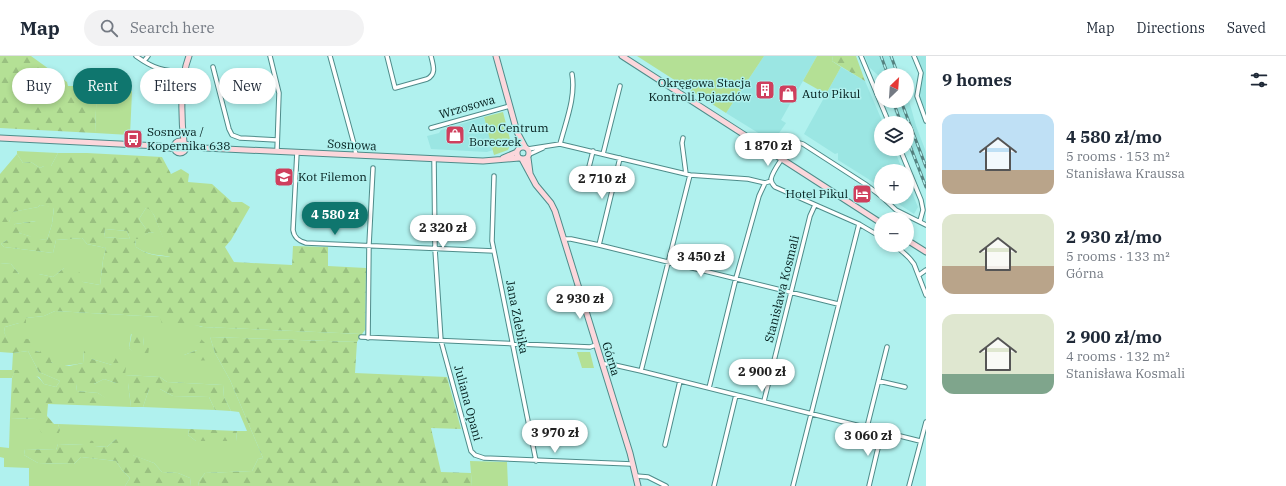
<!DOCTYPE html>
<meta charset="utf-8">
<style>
:root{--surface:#fff;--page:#f2f2f3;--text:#1f2937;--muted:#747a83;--line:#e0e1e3;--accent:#0f766e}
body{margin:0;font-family:"IBM Plex Serif",serif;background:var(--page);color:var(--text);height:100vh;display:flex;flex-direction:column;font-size:15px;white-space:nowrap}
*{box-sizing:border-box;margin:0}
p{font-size:13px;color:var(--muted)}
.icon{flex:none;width:22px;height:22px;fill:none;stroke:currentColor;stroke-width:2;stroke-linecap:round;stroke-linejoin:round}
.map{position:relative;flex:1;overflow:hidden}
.side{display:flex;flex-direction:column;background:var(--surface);width:360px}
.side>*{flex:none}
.banner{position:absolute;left:12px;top:12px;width:380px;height:36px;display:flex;gap:8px}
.needle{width:26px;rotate:25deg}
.tools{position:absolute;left:874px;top:12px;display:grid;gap:8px}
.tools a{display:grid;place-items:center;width:40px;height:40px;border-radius:50%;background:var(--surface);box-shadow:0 2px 6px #0003;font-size:20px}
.price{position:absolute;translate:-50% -34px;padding:0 9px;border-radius:14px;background:#fff;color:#222;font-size:13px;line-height:26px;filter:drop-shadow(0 1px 2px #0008)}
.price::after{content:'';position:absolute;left:50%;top:24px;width:12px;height:9px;margin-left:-6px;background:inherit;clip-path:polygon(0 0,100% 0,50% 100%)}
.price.on{background:var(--accent);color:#fff}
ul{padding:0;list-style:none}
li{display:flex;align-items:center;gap:12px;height:100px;padding:0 16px}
li span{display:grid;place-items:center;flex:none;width:112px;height:80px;border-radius:12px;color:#555}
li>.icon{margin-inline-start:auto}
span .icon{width:48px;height:48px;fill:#fffc;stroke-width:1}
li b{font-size:17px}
h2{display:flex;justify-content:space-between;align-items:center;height:48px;padding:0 16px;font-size:17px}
.tag{padding:0 14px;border-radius:18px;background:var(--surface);box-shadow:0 2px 6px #0003;font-size:14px;line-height:36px}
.tag.on{background:var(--accent);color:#fff}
header{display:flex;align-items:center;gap:24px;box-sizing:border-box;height:56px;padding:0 20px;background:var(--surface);border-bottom:1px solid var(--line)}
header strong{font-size:19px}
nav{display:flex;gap:22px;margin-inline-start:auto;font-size:14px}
.search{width:280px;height:36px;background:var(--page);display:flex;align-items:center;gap:10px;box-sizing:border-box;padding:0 14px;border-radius:22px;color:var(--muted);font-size:15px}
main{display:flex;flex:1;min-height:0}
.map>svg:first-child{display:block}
.built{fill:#9be6e3}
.green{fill:#b4e095;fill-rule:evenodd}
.forest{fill:url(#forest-firs);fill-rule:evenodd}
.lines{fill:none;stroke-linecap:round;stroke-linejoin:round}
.street-casing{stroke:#4e8c8a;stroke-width:5.5}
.secondary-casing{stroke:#4e8c8a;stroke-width:7}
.street{stroke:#fff;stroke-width:3.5}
.secondary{stroke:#fcd7dc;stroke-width:5}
.rail-casing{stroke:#558280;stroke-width:3}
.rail{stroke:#b0f1ee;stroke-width:1.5;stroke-dasharray:4.5;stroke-linecap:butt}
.labels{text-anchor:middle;stroke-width:3;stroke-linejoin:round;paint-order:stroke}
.poi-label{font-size:12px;fill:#031e1d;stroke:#b0f1ee;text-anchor:start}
.street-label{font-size:12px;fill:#031e1d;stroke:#b0f1ee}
</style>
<header>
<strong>Map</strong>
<div class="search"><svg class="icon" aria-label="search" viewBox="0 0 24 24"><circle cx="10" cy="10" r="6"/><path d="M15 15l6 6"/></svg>Search here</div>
<nav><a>Map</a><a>Directions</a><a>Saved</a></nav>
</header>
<main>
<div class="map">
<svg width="926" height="430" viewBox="0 0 926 430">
<defs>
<pattern id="forest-firs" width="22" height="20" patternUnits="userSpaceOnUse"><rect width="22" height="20" fill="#b4e095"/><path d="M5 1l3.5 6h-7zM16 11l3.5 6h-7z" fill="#99c080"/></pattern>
</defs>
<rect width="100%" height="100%" fill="#b0f1ee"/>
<!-- built -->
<path class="built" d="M764,0H817L781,64L786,67L773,86L726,57Z
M865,0H893L900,19H881V22L869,11Z
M917,0H926V57L919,39L923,16Z
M841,11L865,25L883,67H881V93H894L903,115H881V131L838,104V97L835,98L804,78Z
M907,37L916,70L926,96V135L907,87V67H899L890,45H907Z
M484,61L493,94L487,96L431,93L427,80L439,77L441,74Z
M907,125L918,151L914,158L888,141H907Z"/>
<!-- green -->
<path class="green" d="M637,0H764L726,57Z
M817,0H833L832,5L841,11L826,38L803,25Z
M97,30L129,31L132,36L130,79L95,77Z
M503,56L511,87L508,94L494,99L484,61Z
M17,95L58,97L51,110H44L40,112L31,106L23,107L17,98Z
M40,149L54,151L52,168L47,184L34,183L29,180L19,177L36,165L15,168L7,184L1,188L4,191L53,197L56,184L82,182L87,188L106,192L103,204L100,229L83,226L64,212L53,221L39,218H19L11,208L0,207V166H9L12,156L38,151Z
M146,152H149L154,159L171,201C156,198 149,200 136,191L135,183L140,182L149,176L155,177L146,173L139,163Z
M105,173L127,175L130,183L104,181Z
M55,255L160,261L203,271L362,278L357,286L210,281L215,297L230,324L263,402L258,403L252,415L205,417L199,425L198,430H191L190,422L178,417L162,416L154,407L132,399L116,383L107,391L84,389L58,388L56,394L25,393L24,399L38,407L74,408L81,401L116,405L122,414L130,422L125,430H29V412L4,411V402L0,401V391L9,392L10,362L36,363L60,374L58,368L189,373L188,379L196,385H236L237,375H247L239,356L231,355L224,341L223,329L167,326L160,321L125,319L112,309L92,303L84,295L83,307C73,309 61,311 51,306C45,303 43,296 36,295L29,283H7L4,276L5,271L19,267L26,262L44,260ZM131,278L144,281L143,290L134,297L129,292ZM197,283L214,304L184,299L197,294Z
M28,295L39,316L60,325L56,331L44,328L39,321L15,315L12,322H0V314H12L13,297Z
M577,296H590L594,312H582Z
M104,323L116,327H128L131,351L106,350L105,342L98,337L77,335L76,328H94Z
M149,333H160L173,340L209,341L215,354L143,351Z
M470,405L507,406L508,430H472Z"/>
<!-- forest -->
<path class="forest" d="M0,0H31L67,26L68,30H97L95,77L0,72Z
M833,0H856L865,25L832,5Z
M58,97H87L162,101L171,118L181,113L189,118L188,126L212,128L232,146H242L250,151L231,184L225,191L234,206L292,209L293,190L328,191V210L366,212L365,274L362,278L203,271L200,270L162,268L160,261L55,255L44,260L26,262V267L24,268L19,267L5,271L4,276L7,282L29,283L36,290V295L40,296L42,292L50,293L51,306L69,310L83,307L84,295L88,294L92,303L112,309L117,300L127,303L125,319L160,321L167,326L223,329L224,341L231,355L215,354L209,341L173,340L160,333H149L143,351H131L128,327H116L104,323L94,328H76L77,335L98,337L106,342V350L48,348L47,360L54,368H58L60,374L58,379H42L36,363L10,362L12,322L15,314C28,314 36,317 44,328L56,331L60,325L39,316L28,295L13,297L0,296V207L11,208L19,218H39L53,221L64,212L78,213L83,226L100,229L103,204L106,192L87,188L82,182L56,184L53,197L4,191L1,188L7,184V178L15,168L37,165V168L19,177C31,180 35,183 47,184L52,168L54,152L40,149L38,151L13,156L9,166H0V118L17,98L23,107L31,106L40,112L44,110H51ZM146,152L149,153L154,159L170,201C156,199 149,200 136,191L135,183H140L149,176L155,177L156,175L154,171L146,173L139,163ZM105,173L127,175L130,183L104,181Z
M132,276L142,277L144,281L143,290L149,292L148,299L133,297L129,292Z
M210,281L357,286L355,317L447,321L461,373L431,372L441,416L471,417L472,430H479H198L199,425L205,417L252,415L258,403L263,402L230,324L215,297Z
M197,282H200L205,287L215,304L188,305L184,299L197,294Z
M189,373L237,375L236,385H196L188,379Z
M116,383L137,388L139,395L133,399L154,407L162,416L178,417L190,422L191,430H125L130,422L122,414L116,405L81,401L74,408L38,407L24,399L25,393L56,394L58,388L83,389L88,384L93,385L95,390L107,391Z"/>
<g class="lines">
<defs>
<path id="street" d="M136,0C154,13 163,15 185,16
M270,0L279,37L277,95
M330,0L354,88L356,99
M387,0L395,32L427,23C437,18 433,9 431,0
M861,0L889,67
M914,0L921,17L917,40L926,65
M144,5L148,0
M213,11L229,73L232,79L240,82L277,84
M431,72L510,50
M683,82L682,87L686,118
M560,88C566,65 576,41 572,18
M528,93L560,88L690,119L748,123L765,127L771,125
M900,93L921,144L923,154L920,165
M297,96L293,174C294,182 299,185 306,187L494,195
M530,98L543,92
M603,98L620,30
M434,103L435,193L441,285L471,395L475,399L484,402L632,408
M494,120L492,185L536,405
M585,127L593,95
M881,140L865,128L803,88C800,87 798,86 794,88C789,91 772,116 771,123C771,126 772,128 775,131L859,168L881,181
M882,141L896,154L926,169
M564,183H571L599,189L838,248
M599,189L620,102
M893,189C901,194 908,199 914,208L926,239
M919,219L926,214
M361,281L590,291L596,289
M368,282L369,189L373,112
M602,308H610L641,315L920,385
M641,315L690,119
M879,325L905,331
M709,332L736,222L759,140L765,127
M764,345L810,160L815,149
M867,371L887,291
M665,389L680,325
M636,420L648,421L666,430
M714,430L736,339
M793,430L859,168
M869,430L882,375
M909,430L926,366"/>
<path id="secondary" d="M496,0L517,76L525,91
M622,0L881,167
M0,82L159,90L175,93
M174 91a6 6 0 1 1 12 0a6 6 0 1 1-12 0Z
M184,86C181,62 180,23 189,0
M185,88L205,92L483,105L519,102
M517 97a6 6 0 1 1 12 0a6 6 0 1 1-12 0Z
M503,102L517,96
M528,102L530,117
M522,103L536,129L551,147L555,155L630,397L638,430
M907,184L926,196"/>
</defs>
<!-- street casing -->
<use href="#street" class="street-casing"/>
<!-- secondary casing -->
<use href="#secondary" class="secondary-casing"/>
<!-- street -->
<use href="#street" class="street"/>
<!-- secondary -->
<use href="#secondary" class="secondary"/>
<defs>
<path id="rail" d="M881,0L888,19
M891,0L898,19
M893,45L901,67
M901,45L926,111
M907,82L926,131"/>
</defs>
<!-- rail casing -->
<use href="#rail" class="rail-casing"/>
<!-- rail -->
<use href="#rail" class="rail"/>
</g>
<!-- icons -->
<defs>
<symbol id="building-square" viewBox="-11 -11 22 22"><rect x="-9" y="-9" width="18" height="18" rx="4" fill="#cf3f5d" stroke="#b0f1ee"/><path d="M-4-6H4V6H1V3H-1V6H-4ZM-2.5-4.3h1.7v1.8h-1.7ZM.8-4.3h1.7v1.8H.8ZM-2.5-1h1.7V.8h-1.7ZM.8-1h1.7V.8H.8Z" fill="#fff"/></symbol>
<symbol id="shop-square" viewBox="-11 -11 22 22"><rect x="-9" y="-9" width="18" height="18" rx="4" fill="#cf3f5d" stroke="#b0f1ee"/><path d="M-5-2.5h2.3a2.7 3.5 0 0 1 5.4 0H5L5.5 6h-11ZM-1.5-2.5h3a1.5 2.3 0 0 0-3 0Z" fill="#fff"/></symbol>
<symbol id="bus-square" viewBox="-11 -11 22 22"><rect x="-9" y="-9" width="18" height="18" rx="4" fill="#cf3f5d" stroke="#b0f1ee"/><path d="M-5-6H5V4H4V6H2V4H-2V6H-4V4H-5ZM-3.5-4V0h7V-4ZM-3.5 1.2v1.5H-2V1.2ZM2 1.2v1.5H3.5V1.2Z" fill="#fff"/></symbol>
<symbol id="school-square" viewBox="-11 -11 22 22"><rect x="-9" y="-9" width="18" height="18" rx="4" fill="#cf3f5d" stroke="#b0f1ee"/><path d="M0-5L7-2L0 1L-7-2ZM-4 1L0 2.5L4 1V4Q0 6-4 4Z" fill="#fff"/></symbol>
<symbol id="hotel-square" viewBox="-11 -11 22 22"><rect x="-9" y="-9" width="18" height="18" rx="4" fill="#cf3f5d" stroke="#b0f1ee"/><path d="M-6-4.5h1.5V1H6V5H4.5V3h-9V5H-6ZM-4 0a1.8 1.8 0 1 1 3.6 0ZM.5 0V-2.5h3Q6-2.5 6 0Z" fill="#fff"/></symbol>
</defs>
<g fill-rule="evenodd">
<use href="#building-square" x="754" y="23" width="22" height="22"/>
<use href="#shop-square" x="777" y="27" width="22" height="22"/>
<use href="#shop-square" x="444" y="68" width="22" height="22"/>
<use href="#bus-square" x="122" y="72" width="22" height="22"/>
<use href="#school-square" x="273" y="110" width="22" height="22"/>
<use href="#hotel-square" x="851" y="127" width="22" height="22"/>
</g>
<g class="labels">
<!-- poi labels -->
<g class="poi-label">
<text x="751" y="31" text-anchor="end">Okręgowa Stacja<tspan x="751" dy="14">Kontroli Pojazdów</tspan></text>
<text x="802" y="42">Auto Pikul</text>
<text x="469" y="76">Auto Centrum<tspan x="469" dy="14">Boreczek</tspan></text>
<text x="147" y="80">Sosnowa /<tspan x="147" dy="14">Kopernika 638</tspan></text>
<text x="298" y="125">Kot Filemon</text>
<text x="848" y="142" text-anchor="end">Hotel Pikul</text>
</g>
<!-- street labels -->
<g class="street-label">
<text transform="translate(467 51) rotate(-16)" y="4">Wrzosowa</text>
<text transform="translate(352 89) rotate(3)" y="4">Sosnowa</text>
<text transform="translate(782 233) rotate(-76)" y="4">Stanisława Kosmali</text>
<text transform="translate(517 261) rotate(79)" y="4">Jana Zdebika</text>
<text transform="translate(611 303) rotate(73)" y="4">Górna</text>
<text transform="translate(468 347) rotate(75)" y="4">Juliana Opani</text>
</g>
</g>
</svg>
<div class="tools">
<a><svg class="needle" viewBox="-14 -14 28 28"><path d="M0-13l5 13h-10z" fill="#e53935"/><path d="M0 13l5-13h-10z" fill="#747a83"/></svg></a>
<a><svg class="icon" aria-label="layers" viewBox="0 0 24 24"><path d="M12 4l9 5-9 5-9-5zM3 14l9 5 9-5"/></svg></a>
<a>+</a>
<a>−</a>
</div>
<b class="price" style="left:768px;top:111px">1 870 zł</b>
<b class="price" style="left:602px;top:144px">2 710 zł</b>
<b class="price on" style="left:335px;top:180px">4 580 zł</b>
<b class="price" style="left:443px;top:193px">2 320 zł</b>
<b class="price" style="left:701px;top:222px">3 450 zł</b>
<b class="price" style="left:580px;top:264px">2 930 zł</b>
<b class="price" style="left:762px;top:337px">2 900 zł</b>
<b class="price" style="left:555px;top:398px">3 970 zł</b>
<b class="price" style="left:868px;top:401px">3 060 zł</b>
<div class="banner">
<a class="tag">Buy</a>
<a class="tag on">Rent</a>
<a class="tag">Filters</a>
<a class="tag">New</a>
</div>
</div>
<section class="side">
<h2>9 homes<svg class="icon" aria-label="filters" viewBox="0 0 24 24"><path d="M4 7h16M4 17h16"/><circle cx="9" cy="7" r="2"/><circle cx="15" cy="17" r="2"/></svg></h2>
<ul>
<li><span style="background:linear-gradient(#bfe0f5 70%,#b9a48a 0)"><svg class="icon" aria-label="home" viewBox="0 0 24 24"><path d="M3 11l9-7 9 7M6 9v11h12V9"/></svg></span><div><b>4 580 zł/mo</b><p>5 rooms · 153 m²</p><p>Stanisława Kraussa</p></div></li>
<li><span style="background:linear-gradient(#dfe7d0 65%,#b9a48a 0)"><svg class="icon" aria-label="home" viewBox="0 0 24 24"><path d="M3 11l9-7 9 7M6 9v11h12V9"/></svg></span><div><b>2 930 zł/mo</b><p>5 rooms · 133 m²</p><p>Górna</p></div></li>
<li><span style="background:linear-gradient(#dfe7d0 75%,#7fa58c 0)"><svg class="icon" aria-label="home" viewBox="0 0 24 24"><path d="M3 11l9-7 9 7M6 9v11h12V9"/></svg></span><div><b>2 900 zł/mo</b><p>4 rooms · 132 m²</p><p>Stanisława Kosmali</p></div></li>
</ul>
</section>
</main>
